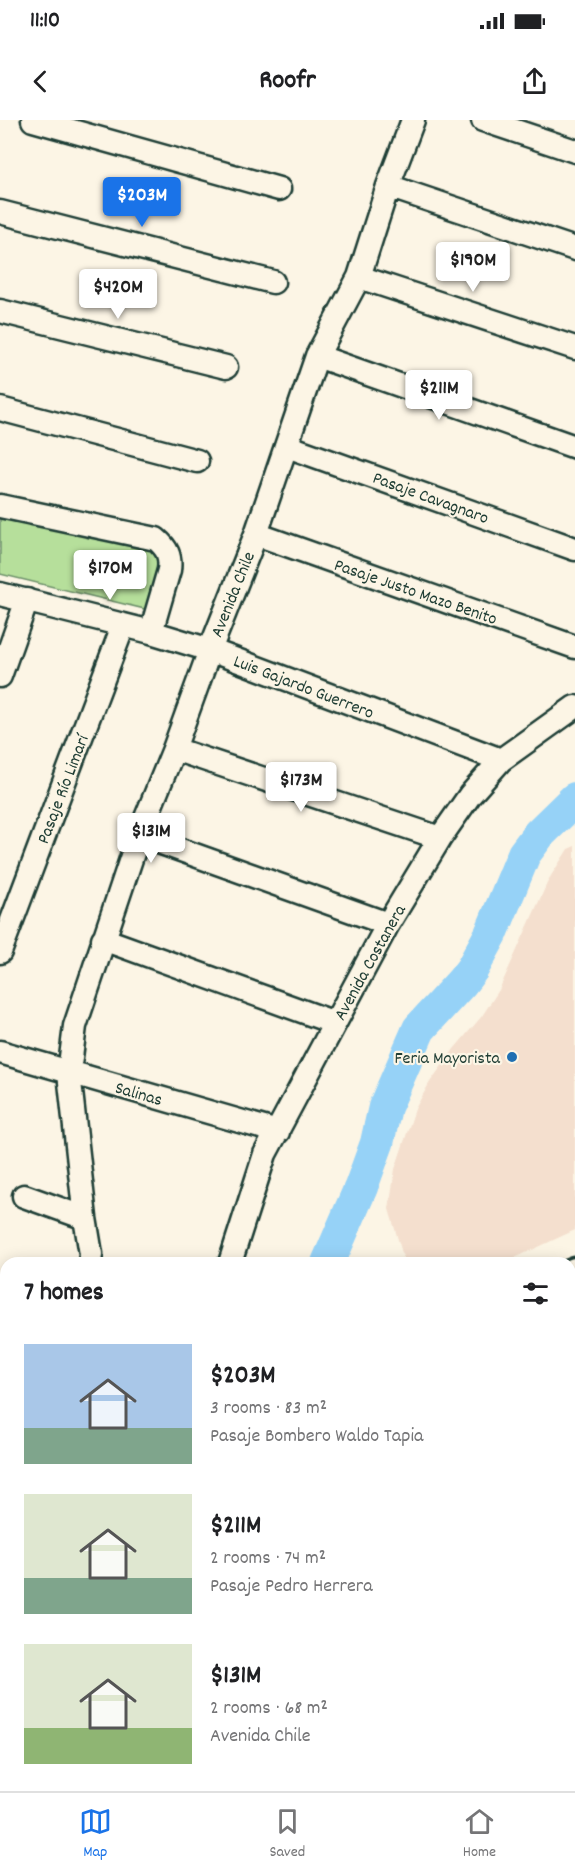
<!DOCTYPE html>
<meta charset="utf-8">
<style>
:root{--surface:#fff;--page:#f6f6f6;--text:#202124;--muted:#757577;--line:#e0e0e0;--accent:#1a73e8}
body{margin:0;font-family:Dekko,sans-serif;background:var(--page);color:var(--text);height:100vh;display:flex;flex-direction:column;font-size:22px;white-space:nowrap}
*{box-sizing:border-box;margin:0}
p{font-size:20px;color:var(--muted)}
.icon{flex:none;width:33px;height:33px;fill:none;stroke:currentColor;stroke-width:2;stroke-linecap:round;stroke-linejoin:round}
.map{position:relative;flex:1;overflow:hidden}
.panel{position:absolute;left:0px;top:1137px;width:576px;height:534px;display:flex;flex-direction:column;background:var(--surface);border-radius:18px 18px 0 0;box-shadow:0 3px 15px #0003}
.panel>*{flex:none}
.price{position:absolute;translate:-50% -51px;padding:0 14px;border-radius:6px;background:#fff;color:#222;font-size:20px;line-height:39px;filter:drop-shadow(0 2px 3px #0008)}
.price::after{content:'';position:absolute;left:50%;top:36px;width:18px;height:14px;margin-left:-9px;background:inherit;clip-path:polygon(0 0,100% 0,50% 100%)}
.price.on{background:var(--accent);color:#fff}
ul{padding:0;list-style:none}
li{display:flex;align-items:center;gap:18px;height:150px;padding:0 24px}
li span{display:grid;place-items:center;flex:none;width:168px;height:120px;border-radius:0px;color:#555}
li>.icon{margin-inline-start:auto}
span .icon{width:72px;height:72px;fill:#fffc;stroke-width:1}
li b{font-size:26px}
h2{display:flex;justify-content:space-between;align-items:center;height:72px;padding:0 24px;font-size:26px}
.status{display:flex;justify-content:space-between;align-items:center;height:42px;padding:0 30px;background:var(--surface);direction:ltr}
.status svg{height:16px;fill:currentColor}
header{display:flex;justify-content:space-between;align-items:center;height:78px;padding:0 24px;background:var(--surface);font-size:27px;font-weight:800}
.menu{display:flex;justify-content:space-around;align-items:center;height:84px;border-top:2px solid var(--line);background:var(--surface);font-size:16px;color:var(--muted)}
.menu a{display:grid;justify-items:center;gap:3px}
.menu .on{color:var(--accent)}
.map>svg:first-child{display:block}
.built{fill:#f4dfce}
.green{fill:#b6df9b;stroke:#6a8e68;stroke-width:1.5}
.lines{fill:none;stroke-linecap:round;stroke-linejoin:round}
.river{stroke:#96d2f7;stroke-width:34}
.minor-casing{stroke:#1f3d34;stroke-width:27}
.minor{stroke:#fcf5e5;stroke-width:22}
.poi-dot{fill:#1f6fb2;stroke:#fcf5e5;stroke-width:2}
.labels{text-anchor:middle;stroke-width:4.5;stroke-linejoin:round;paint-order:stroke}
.street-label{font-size:18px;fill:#1f3d34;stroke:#fcf5e5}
.poi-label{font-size:18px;fill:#1f3d34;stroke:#fcf5e5;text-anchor:end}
</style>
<div class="status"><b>11:10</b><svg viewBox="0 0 49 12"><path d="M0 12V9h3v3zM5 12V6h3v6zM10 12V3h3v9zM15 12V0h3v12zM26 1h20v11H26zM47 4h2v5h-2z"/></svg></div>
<header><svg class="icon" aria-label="back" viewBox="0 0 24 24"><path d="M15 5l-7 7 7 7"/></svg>Roofr<svg class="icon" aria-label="share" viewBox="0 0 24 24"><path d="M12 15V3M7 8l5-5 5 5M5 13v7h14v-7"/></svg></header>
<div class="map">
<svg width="575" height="1671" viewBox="0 0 575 1671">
<rect width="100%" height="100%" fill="#fcf5e5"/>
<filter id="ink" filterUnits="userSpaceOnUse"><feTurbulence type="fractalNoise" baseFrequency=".0167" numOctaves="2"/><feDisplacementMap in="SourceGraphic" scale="12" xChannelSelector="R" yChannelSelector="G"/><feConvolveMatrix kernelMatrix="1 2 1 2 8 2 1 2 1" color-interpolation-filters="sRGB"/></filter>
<g filter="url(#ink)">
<!-- built -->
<path class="built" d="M575,726V1110L504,1143H405L389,1089L395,1049L415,989L430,962L454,929L482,896L499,870L549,759L568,729Z"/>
<!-- green -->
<path class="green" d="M0,393L159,425L165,442L153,491L0,454Z"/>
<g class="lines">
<!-- river -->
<path class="river" d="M328,1143L361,1067L377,1023L385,987L419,909L462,862L472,849L491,814L524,734L539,714L575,679
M185,1671L186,1665"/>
<defs>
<path id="minor" d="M33,0L279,69
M483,0L575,31
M388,66L575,129
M0,92L273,162
M359,157L575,228
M0,191L226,247
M317,236L575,327
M0,289L197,341
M287,326L575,429
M0,386L156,419C167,428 171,436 169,450L151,512
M256,414L575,527
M0,474L151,512L210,530L501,640
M0,556L27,480
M174,629L440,718
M139,715L388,804
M103,819L335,903
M0,832L123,506
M0,932L278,1012
M24,1076L85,1098
M90,1143L91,1134L85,1098L69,953L75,906L139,715L174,629L210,530L256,414L317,236L359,157L388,66L413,0
M230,1143L265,1034L388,804L440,718L470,675L501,640L575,587
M570,1151L575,1149
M0,1266L6,1267
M0,1580L6,1558
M0,1631L6,1632
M568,1665L570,1671
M121,1671L122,1665
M236,1671L237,1665
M402,1671L403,1665"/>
</defs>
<!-- minor casing -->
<use href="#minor" class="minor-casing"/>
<!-- minor -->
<use href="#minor" class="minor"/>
</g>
</g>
<!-- markers -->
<circle class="poi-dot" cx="512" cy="937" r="6"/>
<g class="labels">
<!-- street labels -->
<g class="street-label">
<text transform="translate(431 377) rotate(20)" y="6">Pasaje Cavagnaro</text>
<text transform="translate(416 471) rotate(19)" y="6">Pasaje Justo Mazo Benito</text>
<text transform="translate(232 474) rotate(-68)" y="6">Avenida Chile</text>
<text transform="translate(304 566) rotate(21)" y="6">Luis Gajardo Guerrero</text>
<text transform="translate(62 669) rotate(-69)" y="6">Pasaje Río Limarí</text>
<text transform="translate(369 842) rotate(-61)" y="6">Avenida Costanera</text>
<text transform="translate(139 973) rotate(16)" y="6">Salinas</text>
</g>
<!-- poi labels -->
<g class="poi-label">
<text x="500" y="943">Feria Mayorista</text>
</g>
</g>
</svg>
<b class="price on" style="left:142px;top:108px">$203M</b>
<b class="price" style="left:473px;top:173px">$190M</b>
<b class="price" style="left:118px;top:200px">$420M</b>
<b class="price" style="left:439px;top:301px">$211M</b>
<b class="price" style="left:110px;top:481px">$170M</b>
<b class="price" style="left:301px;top:693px">$173M</b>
<b class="price" style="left:151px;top:744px">$131M</b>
<section class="panel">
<h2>7 homes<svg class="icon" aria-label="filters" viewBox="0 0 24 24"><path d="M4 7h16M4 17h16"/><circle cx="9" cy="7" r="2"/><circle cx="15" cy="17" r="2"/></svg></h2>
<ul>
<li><span style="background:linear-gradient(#a9c7e8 70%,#7fa58c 0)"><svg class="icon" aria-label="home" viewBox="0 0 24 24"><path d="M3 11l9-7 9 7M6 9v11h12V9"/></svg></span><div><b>$203M</b><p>3 rooms · 83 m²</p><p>Pasaje Bombero Waldo Tapia</p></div></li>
<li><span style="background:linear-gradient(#dfe7d0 70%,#7fa58c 0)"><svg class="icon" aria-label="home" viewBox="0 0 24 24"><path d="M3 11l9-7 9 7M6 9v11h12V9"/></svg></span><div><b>$211M</b><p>2 rooms · 74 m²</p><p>Pasaje Pedro Herrera</p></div></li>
<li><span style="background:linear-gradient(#dfe7d0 70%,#8fb573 0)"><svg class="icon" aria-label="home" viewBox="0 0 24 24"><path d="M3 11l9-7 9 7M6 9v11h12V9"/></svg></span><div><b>$131M</b><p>2 rooms · 68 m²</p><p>Avenida Chile</p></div></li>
</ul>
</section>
</div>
<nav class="menu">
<a class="on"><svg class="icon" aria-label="map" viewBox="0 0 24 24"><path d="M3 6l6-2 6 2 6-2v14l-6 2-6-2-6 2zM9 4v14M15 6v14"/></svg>Map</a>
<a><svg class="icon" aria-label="saved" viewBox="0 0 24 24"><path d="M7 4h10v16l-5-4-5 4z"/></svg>Saved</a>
<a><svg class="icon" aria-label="home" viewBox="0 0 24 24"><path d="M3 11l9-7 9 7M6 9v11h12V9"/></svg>Home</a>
</nav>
